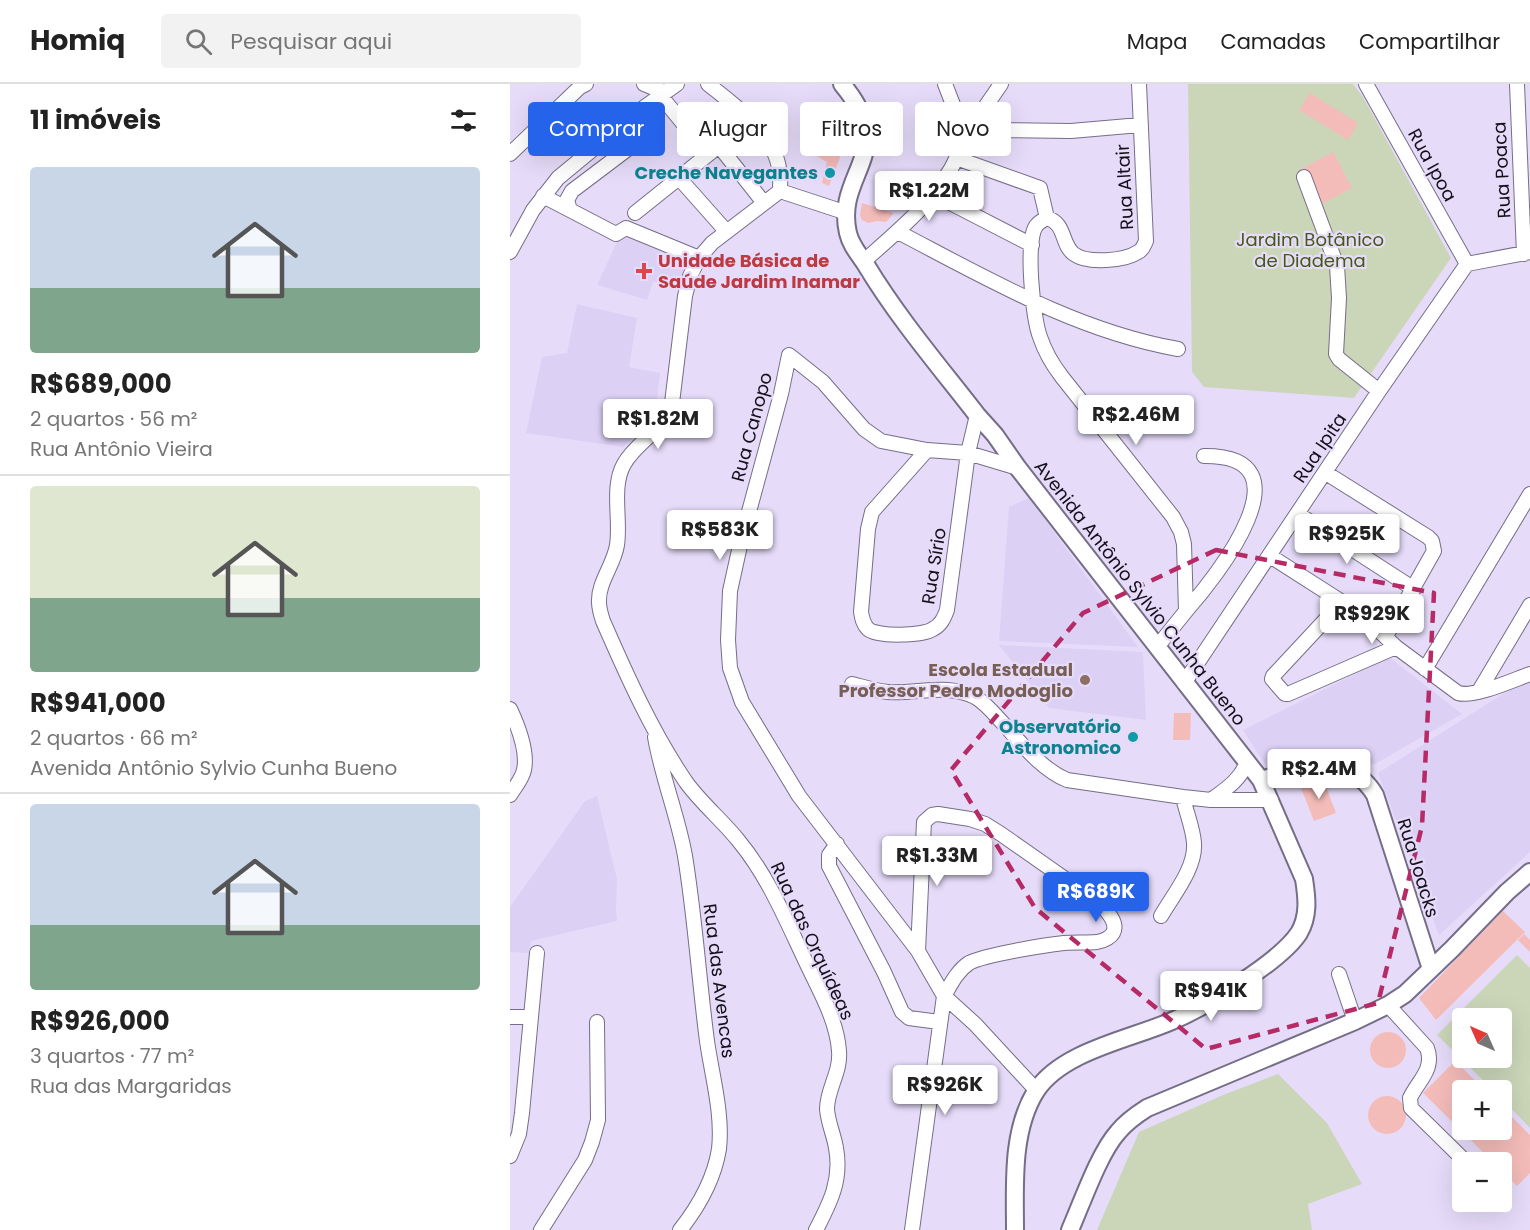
<!DOCTYPE html>
<html lang="pt">
<meta charset="utf-8">
<style>
:root{--surface:#fff;--page:#f2f2f2;--text:#222;--muted:#767676;--line:#e0e0e0;--accent:#2563eb}
body{margin:0;font-family:Poppins,sans-serif;background:var(--page);color:var(--text);height:100vh;display:flex;flex-direction:column;font-size:22px;white-space:nowrap}
*{box-sizing:border-box;margin:0}
p{font-size:20px;color:var(--muted)}
.icon{flex:none;width:33px;height:33px;fill:none;stroke:currentColor;stroke-width:2;stroke-linecap:round;stroke-linejoin:round}
.map{position:relative;flex:1;overflow:hidden}
.sheet{display:flex;flex-direction:column;background:var(--surface);width:510px}
.sheet>*{flex:none}
.guide{position:absolute;left:18px;top:18px;width:570px;height:54px;display:flex;gap:12px}
.needle{width:39px;rotate:315deg}
.buttons{position:absolute;left:942px;top:924px;display:grid;gap:12px}
.buttons a{display:grid;place-items:center;width:60px;height:60px;border-radius:6px;background:var(--surface);box-shadow:0 6px 24px #0002;font-size:30px}
.price{position:absolute;translate:-50% -51px;padding:0 14px;border-radius:6px;background:#fff;color:#222;font-size:20px;line-height:39px;filter:drop-shadow(0 2px 3px #0008)}
.price::after{content:'';position:absolute;left:50%;top:36px;width:18px;height:14px;margin-left:-9px;background:inherit;clip-path:polygon(0 0,100% 0,50% 100%)}
.price.selected{background:var(--accent);color:#fff}
ul{padding:0;list-style:none}
li{display:grid;align-content:center;gap:12px;height:318px;padding:0 30px}
li+li{border-top:2px solid var(--line)}
li span{display:grid;place-items:center;height:186px;border-radius:6px;color:#555}
li>.icon{margin-inline-start:auto}
span .icon{width:108px;height:108px;fill:#fffc;stroke-width:1}
li b{font-size:26px}
h2{display:flex;justify-content:space-between;align-items:center;height:72px;padding:0 30px;font-size:26px}
.tag{padding:0 21px;border-radius:6px;background:var(--surface);box-shadow:0 6px 24px #0002;font-size:21px;line-height:54px}
.tag.selected{background:var(--accent);color:#fff}
header{display:flex;align-items:center;gap:36px;box-sizing:border-box;height:84px;padding:0 30px;background:var(--surface);border-bottom:2px solid var(--line)}
header strong{font-size:28px}
nav{display:flex;gap:33px;margin-inline-start:auto;font-size:21px}
.search{width:420px;height:54px;background:var(--page);display:flex;align-items:center;gap:15px;box-sizing:border-box;padding:0 21px;border-radius:6px;color:var(--muted);font-size:22px}
main{display:flex;flex:1;min-height:0}
.map>svg:first-child{display:block}
.built{fill:#dcd0f5}
.green{fill:#cbd6b9;fill-rule:evenodd}
.building{fill:#f4bcb9}
.lines{fill:none;stroke-linecap:round;stroke-linejoin:round}
.minor-casing{stroke:#766d87;stroke-width:16}
.major-casing{stroke:#766d87;stroke-width:20}
.minor{stroke:#fff;stroke-width:14}
.major{stroke:#fff;stroke-width:16}
.marked{fill:none;stroke:#b62b65;stroke-width:4.5;stroke-dasharray:12 8;stroke-linejoin:round}
.culture-dot{fill:#0f9aa8;stroke:#e6dcfa;stroke-width:2}
.health-dot{fill:#e0444e;stroke:#e6dcfa;stroke-width:2}
.education-dot{fill:#8d6e63;stroke:#e6dcfa;stroke-width:2}
.labels{text-anchor:middle;stroke-width:4.5;stroke-linejoin:round;paint-order:stroke}
.street-label{font-size:18px;fill:#14101a;stroke:#e6dcfa}
.culture-label{font-size:18px;font-weight:bold;fill:#0d838f;stroke:#e6dcfa;text-anchor:end}
.park-label{font-size:18px;fill:#455915;stroke:#e6dcfa}
.health-label{font-size:18px;font-weight:bold;fill:#be3a42;stroke:#e6dcfa;text-anchor:start}
.education-label{font-size:18px;font-weight:bold;fill:#785e54;stroke:#e6dcfa;text-anchor:end}
</style>
<header>
<strong>Homiq</strong>
<div class="search"><svg class="icon" aria-label="search" viewBox="0 0 24 24"><circle cx="10" cy="10" r="6"/><path d="M15 15l6 6"/></svg>Pesquisar aqui</div>
<nav><a>Mapa</a><a>Camadas</a><a>Compartilhar</a></nav>
</header>
<main>
<section class="sheet">
<h2>11 imóveis<svg class="icon" aria-label="filters" viewBox="0 0 24 24"><path d="M4 7h16M4 17h16"/><circle cx="9" cy="7" r="2"/><circle cx="15" cy="17" r="2"/></svg></h2>
<ul>
<li><span style="background:linear-gradient(#c9d6e8 65%,#7fa58c 0)"><svg class="icon" aria-label="home" viewBox="0 0 24 24"><path d="M3 11l9-7 9 7M6 9v11h12V9"/></svg></span><div><b>R$689,000</b><p>2 quartos · 56 m²</p><p>Rua Antônio Vieira</p></div></li>
<li><span style="background:linear-gradient(#dfe7d0 60%,#7fa58c 0)"><svg class="icon" aria-label="home" viewBox="0 0 24 24"><path d="M3 11l9-7 9 7M6 9v11h12V9"/></svg></span><div><b>R$941,000</b><p>2 quartos · 66 m²</p><p>Avenida Antônio Sylvio Cunha Bueno</p></div></li>
<li><span style="background:linear-gradient(#c9d6e8 65%,#7fa58c 0)"><svg class="icon" aria-label="home" viewBox="0 0 24 24"><path d="M3 11l9-7 9 7M6 9v11h12V9"/></svg></span><div><b>R$926,000</b><p>3 quartos · 77 m²</p><p>Rua das Margaridas</p></div></li>
</ul>
</section>
<div class="map">
<svg width="1020" height="1146" viewBox="0 0 1020 1146">
<rect width="100%" height="100%" fill="#e6dcfa"/>
<!-- built -->
<path class="built" d="M118,150L178,177L169,196L143,198L137,216L87,201L107,158Z
M67,220L127,234L119,283L150,289L147,316L139,339L113,363L16,349L32,273L57,269Z
M519,414L628,563L489,557L499,423Z
M489,561L633,568L636,636L539,624Z
M879,573L952,630L865,680L811,672L758,685L733,646Z
M1020,597V768L929,851L868,689L1004,603Z
M87,712L107,795L106,826L107,837L21,857L19,869L0,868V823L75,717Z"/>
<!-- green -->
<path class="green" d="M678,0H843L853,13L941,174L844,314L694,303L682,288Z
M1007,871L1020,884V1044L992,1015V1006H983L927,951ZM992,934V974H952V934Z
M768,990L817,1039L852,1100L798,1120L802,1146H587L629,1048L713,1011Z"/>
<!-- building -->
<path class="building" d="M800,9L848,39L838,56L789,26Z
M315,55L326,57L328,60L334,63L319,102L312,99L317,78L308,73L304,67L316,63L312,60Z
M823,68L842,104L812,120L793,84Z
M352,119L384,129L376,138L367,137L358,139L352,136L350,131Z
M664,629H681L680,656H663Z
M616 653a7 7 0 1 1 14 0a7 7 0 1 1-14 0Z
M813,695L826,729L804,737L791,704Z
M993,827L1015,848L926,936L909,914Z
M1014,850L1020,856V868L1008,856Z
M860 966a18 18 0 1 1 36 0a18 18 0 1 1-36 0Z
M945,977L975,1006H952V1046H992V1023L1020,1051V1089L1007,1102L992,1087V1078H983L913,1009Z
M858 1031a19 19 0 1 1 38 0a19 19 0 1 1-38 0Z"/>
<g class="lines">
<defs>
<path id="minor" d="M134,0L154,8
M198,0C224,21 263,48 269,84C271,91 270,100 270,107L337,129
M435,0L447,31L453,38
M856,0L957,180
M1007,0L1014,170
M150,11L198,70
M471,29L491,0
M480,46L561,47L630,41
M209,62L254,119
M0,70L70,3L76,0
M446,74L530,104L537,134
M794,93L827,182L829,214L826,270L829,275L869,307
M169,94L216,147
M270,107L202,159L189,174L180,192L175,212L162,319C155,346 127,357 114,380C101,403 111,435 107,461C104,481 88,498 89,518C89,524 91,531 93,537C117,592 142,648 176,698C191,719 212,736 228,756C258,792 276,836 296,878C309,906 327,936 329,967C331,988 317,1005 317,1025C318,1039 324,1051 326,1064C332,1096 320,1119 306,1146
M423,110L522,161
M33,112L106,150L116,144L189,174
M60,126L57,116L62,107L119,64
M125,129L240,37
M537,134C533,136 529,138 526,142C515,158 523,234 530,253C535,268 542,280 552,293L663,433L671,448L674,460L676,527L647,563
M537,134C556,139 551,161 564,170C577,180 615,177 628,168C633,166 634,161 636,157L629,0
M388,148C478,195 567,247 668,265
M0,168L23,126L48,94L129,27L167,0
M354,177C388,147 429,114 448,71C451,65 454,55 454,48C453,37 453,31 465,28C476,29 481,35 480,46L473,55L462,56L454,48
M957,180L1020,168
M417,366L362,428L358,445L351,528C352,534 353,540 358,545C367,553 413,552 423,545C431,541 434,534 437,526L458,369L467,331
M508,384L458,369L417,366L371,357L354,345L313,298L279,271L271,310L231,457L220,507L218,556L220,584L232,618L289,712L408,867L434,912L465,940L527,1007
M816,389L918,453L922,457L924,467L876,552
M788,430L904,505
M760,472L832,518L861,539L886,563L948,609C964,614 1003,596 1020,590
M832,518L763,592L762,595L775,610H778L886,563
M676,527C707,492 803,371 694,372
M915,585L1020,410
M674,599L869,307L957,180
M342,600C354,603 366,607 378,608C407,610 438,599 465,613C474,618 482,627 489,635C509,656 529,684 557,696L673,713L701,716H761
M969,607L1020,521
M0,625C8,642 18,667 14,686C12,695 5,703 0,711
M145,653C152,694 168,732 175,772C185,833 189,896 197,957C202,992 213,1030 209,1065C204,1096 189,1122 170,1146
M701,716C716,705 729,697 737,679
M327,760L319,771V782L374,888L392,928L399,934L429,938
M651,832C663,811 686,784 684,759C683,744 676,728 673,713
M829,890L845,937
M878,921L917,964C925,985 908,997 900,1014L901,1024L956,1078
M0,933H20
M0,1072L9,1050L12,1029L27,869
M31,1146L75,1076L82,1058L88,1036L87,938
M402,1146L434,912C441,900 447,887 459,879C474,871 535,861 554,859C565,858 576,859 587,858C592,857 600,854 603,849C609,838 595,825 588,818L491,750L475,740L460,735L428,730L422,731L414,738L408,867"/>
<path id="major" d="M332,0C390,69 324,89 338,149C341,162 349,170 356,181C388,234 429,282 467,331L485,351L508,384L751,696L794,795C797,814 799,832 789,849C770,878 695,923 662,937C621,955 552,967 526,1007C501,1047 505,1101 505,1146
M751,696C791,684 840,668 865,711L921,885
M560,1146C572,1119 589,1069 608,1048C616,1038 626,1031 637,1024L845,937L878,921L895,910L942,865L997,808L1020,788"/>
</defs>
<!-- minor casing -->
<use href="#minor" class="minor-casing"/>
<!-- major casing -->
<use href="#major" class="major-casing"/>
<!-- minor -->
<use href="#minor" class="minor"/>
<!-- major -->
<use href="#major" class="major"/>
</g>
<!-- marked area -->
<path class="marked" d="M706,466L924,509L912,742L868,919L696,965L525,824L441,686L573,529Z"/>
<!-- markers -->
<g class="culture-dot">
<circle cx="320" cy="89" r="6"/>
<circle cx="623" cy="653" r="6"/>
</g>
<path class="health-dot" d="M131 178h6v6h6v6h-6v6h-6v-6h-6v-6h6z"/>
<circle class="education-dot" cx="575" cy="596" r="6"/>
<g class="labels">
<!-- street labels -->
<g class="street-label">
<text transform="translate(922 81) rotate(61)" y="6">Rua Ipoa</text>
<text transform="translate(992 86) rotate(-93)" y="6">Rua Poaca</text>
<text transform="translate(615 103) rotate(-93)" y="6">Rua Altair</text>
<text transform="translate(242 343) rotate(-75)" y="6">Rua Canopo</text>
<text transform="translate(810 364) rotate(-56)" y="6">Rua Ipita</text>
<text transform="translate(424 482) rotate(-81)" y="6">Rua Sírio</text>
<text transform="translate(630 509) rotate(52)" y="6">Avenida Antônio Sylvio Cunha Bueno</text>
<text transform="translate(908 784) rotate(73)" y="6">Rua Joacks</text>
<text transform="translate(302 857) rotate(65)" y="6">Rua das Orquídeas</text>
<text transform="translate(209 897) rotate(83)" y="6">Rua das Avencas</text>
</g>
<!-- culture labels -->
<g class="culture-label">
<text x="308" y="95">Creche Navegantes</text>
<text x="611" y="649">Observatório<tspan x="611" dy="21">Astronomico</tspan></text>
</g>
<!-- park labels -->
<g class="park-label">
<text x="800" y="162">Jardim Botânico<tspan x="800" dy="21">de Diadema</tspan></text>
</g>
<!-- health labels -->
<g class="health-label">
<text x="148" y="183">Unidade Básica de<tspan x="148" dy="21">Saúde Jardim Inamar</tspan></text>
</g>
<!-- education labels -->
<g class="education-label">
<text x="563" y="592">Escola Estadual<tspan x="563" dy="21">Professor Pedro Modoglio</tspan></text>
</g>
</g>
</svg>
<div class="buttons">
<a><svg class="needle" viewBox="-14 -14 28 28"><path d="M0-13l5 13h-10z" fill="#e53935"/><path d="M0 13l5-13h-10z" fill="#767676"/></svg></a>
<a>+</a>
<a>−</a>
</div>
<b class="price" style="left:419px;top:138px">R$1.22M</b>
<b class="price" style="left:626px;top:362px">R$2.46M</b>
<b class="price" style="left:148px;top:366px">R$1.82M</b>
<b class="price" style="left:210px;top:477px">R$583K</b>
<b class="price" style="left:837px;top:481px">R$925K</b>
<b class="price" style="left:862px;top:561px">R$929K</b>
<b class="price" style="left:809px;top:716px">R$2.4M</b>
<b class="price" style="left:427px;top:803px">R$1.33M</b>
<b class="price selected" style="left:586px;top:839px">R$689K</b>
<b class="price" style="left:701px;top:938px">R$941K</b>
<b class="price" style="left:435px;top:1032px">R$926K</b>
<div class="guide">
<a class="tag selected">Comprar</a>
<a class="tag">Alugar</a>
<a class="tag">Filtros</a>
<a class="tag">Novo</a>
</div>
</div>
</main>
